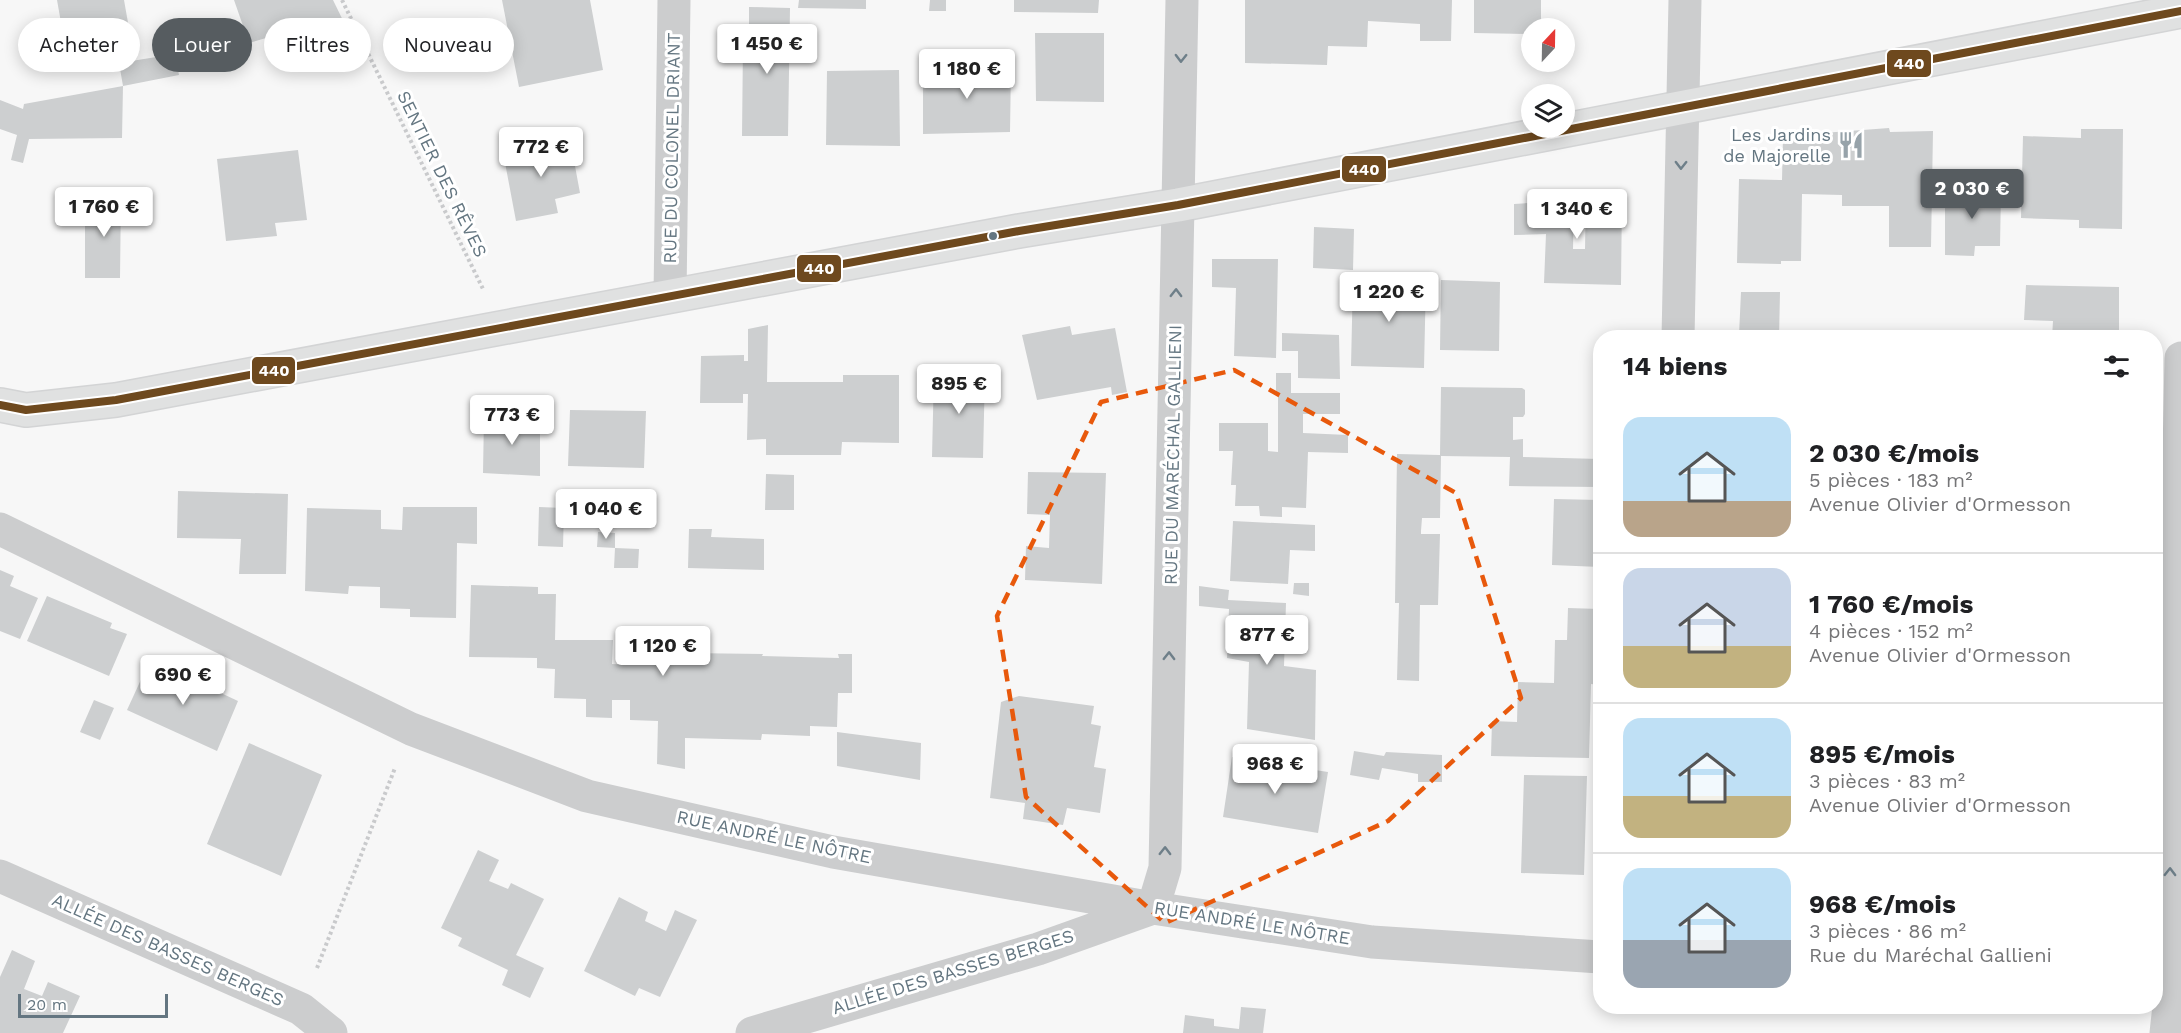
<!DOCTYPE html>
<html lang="fr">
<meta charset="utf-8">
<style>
:root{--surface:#fff;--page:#f2f2f2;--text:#202124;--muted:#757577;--line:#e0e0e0;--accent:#565c60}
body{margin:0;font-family:"Work Sans",sans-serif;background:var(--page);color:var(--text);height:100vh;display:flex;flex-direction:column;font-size:22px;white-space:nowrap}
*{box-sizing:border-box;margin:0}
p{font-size:20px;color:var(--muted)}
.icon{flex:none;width:33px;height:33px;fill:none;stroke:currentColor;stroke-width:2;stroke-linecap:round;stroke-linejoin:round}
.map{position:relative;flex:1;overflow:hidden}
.sheet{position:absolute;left:1593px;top:330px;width:570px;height:684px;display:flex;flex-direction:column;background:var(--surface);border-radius:24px;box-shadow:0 3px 15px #0003}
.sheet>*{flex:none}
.banner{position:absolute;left:18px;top:18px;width:570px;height:54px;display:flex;gap:12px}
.needle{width:39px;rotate:22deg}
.tools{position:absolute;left:1521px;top:18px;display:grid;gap:12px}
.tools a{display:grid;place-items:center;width:54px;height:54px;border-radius:50%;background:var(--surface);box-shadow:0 3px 15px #0003;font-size:30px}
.scale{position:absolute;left:18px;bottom:15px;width:150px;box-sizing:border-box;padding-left:6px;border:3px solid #647681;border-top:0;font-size:16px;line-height:21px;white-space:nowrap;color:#647681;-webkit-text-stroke:4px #fff;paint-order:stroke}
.price{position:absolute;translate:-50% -51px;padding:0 14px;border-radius:6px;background:#fff;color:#222;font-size:20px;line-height:39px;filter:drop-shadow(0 2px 3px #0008)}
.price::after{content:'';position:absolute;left:50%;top:36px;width:18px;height:14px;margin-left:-9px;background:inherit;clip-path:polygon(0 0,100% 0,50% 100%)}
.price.active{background:var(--accent);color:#fff}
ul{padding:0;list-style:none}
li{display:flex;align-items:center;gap:18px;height:150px;padding:0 30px}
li+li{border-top:2px solid var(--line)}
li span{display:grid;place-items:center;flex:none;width:168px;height:120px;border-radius:18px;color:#555}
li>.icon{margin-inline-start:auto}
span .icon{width:72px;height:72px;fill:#fffc;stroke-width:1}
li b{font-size:26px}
h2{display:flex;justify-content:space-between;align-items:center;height:72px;padding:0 30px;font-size:26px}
.tag{padding:0 21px;border-radius:27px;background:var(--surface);box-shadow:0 3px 15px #0003;font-size:21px;line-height:54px}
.tag.active{background:var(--accent);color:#fff}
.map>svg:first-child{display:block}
.building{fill:#cdcfd0}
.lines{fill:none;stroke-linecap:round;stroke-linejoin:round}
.major-casing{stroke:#d3d4d5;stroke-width:36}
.path{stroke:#c9cacc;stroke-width:4;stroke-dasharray:3 3;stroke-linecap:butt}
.minor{stroke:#cccdce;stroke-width:33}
.major{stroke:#e0e1e1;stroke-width:33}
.bus-1-casing{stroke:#fff;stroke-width:12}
.bus-1{stroke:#6e491e;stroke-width:8}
.oneway{stroke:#6e7f89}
.marked{fill:none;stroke:#e8590c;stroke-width:4.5;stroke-dasharray:12 8;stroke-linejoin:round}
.bus-dot{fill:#647681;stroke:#fff;stroke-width:2}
.labels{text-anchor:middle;stroke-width:6;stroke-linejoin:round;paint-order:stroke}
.poi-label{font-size:18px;fill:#647681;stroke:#fff;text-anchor:end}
.street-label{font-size:18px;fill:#647681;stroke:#fff}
.line-badge{stroke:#fff;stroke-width:2}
.badge-label{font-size:16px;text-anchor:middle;font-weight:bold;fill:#fff}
</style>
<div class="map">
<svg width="2181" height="1033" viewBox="0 0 2181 1033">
<rect width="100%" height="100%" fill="#f7f7f7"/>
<!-- building -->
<path class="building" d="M57,0H124L130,34L65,45Z
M234,0H333L354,43L314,50L307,26L249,43Z
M502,0H590L603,70L519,87Z
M799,0H866V9L798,8Z
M930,0H946V11H929Z
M1014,0H1099L1098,13L1014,12Z
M1245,0H1452L1451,41H1420V24L1368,21L1367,47L1328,46L1327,65L1245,63Z
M1474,0H1541V28H1532V34L1474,33Z
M749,7L790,8L788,136H742L743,43H764V29H749Z
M1035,33H1104V102L1036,101Z
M175,54L179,75L123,86L119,63Z
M923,67H1011L1010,132L923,134Z
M899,70L900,146L826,145L827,71Z
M123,86L122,138L29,139L23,163L11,160L17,135L0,129V100L23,109L24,104Z
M1889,128L1890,132L1933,131L1931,247H1889V206H1842V195L1802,194L1801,261H1781V264L1737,263L1739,179L1782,180L1783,136Z
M2081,129H2123L2122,229L2079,228V220L2021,218L2023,136L2081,138Z
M570,139L580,193L555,199L558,213L516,221L503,152Z
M298,150L307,220L275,223L277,236L226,241L217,159Z
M1945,189L2001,190L2000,246H1975L1974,256L1945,255Z
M121,192L120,278H85V212H99V193Z
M1586,197H1622L1621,285L1544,283L1546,234L1514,235V204L1574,200L1573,249H1585Z
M1314,227L1354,229L1353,270L1313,268Z
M1212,259H1278L1276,358L1234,356L1236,288L1212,287Z
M1353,277L1426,279L1424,368L1351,366Z
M1441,280L1500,282L1499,351L1440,350Z
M2026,285L2119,287V338H2052L2053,321L2024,320Z
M1741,292H1780L1779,338H1708V334L1739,335Z
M768,325L767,382H843V375H899V443L842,442L841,455H766V439L747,440L748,394H743V403H700L701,356L744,355V361H748V329Z
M1070,326L1072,335L1115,328L1127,392L1112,395L1111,387L1037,400L1022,335Z
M1930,332L1974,333V338H1929Z
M1282,333L1339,335L1340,379L1298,378V351H1282Z
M934,372H985L983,458L932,457Z
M1276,373H1291V393H1340V414H1303V433L1348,435V453L1308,452L1306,508L1282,507V517L1260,516L1259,506H1235L1236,485H1231L1233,451H1219V423H1268V451L1278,452V393H1276Z
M1441,387L1522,388L1525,390V414L1523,417H1513V440L1523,439V457L1600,459V487L1509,486L1510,457L1441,456L1440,518H1422L1421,531V534H1440L1438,605H1420L1419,681L1397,680L1399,603H1395L1397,454L1440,455Z
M570,410L646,411L644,468L568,466Z
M484,416L540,417V476L483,473Z
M1028,472L1106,473L1102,584L1025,580L1026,546L1049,548L1050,515L1027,514Z
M766,474L794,475V510H765Z
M178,491L288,494L286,574H239L241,539L177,538Z
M1554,499L1600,500V567L1552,565Z
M403,507H477V544L457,543L456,618L410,617V609L380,608V587L349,586L348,594L305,591L307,508L381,510V529L402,530Z
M539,507L564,508L563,547L538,546Z
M1233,521L1315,525V551L1290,550L1288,584L1230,581Z
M689,529H712L711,537L764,539V570L688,568Z
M598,532L615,533V548L597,547Z
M615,548L639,549L638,568H614Z
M0,570L14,576L10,586L38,598L20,639L0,631Z
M1294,583H1309V596L1293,594Z
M471,585L538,587V594H556L555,640H613L612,664L630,665V647L687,648V653L763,654L762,656L839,658L838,654H852V693H838L837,727L810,726V736L762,734L761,740L685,738V769L657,764L658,721L630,720V700H612V718L586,717V699L554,698L555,669L537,668V658L469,657Z
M1199,586L1229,590L1228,600L1286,603L1284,666L1316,670L1315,740L1247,729L1249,662L1227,658L1229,609L1199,606Z
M47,596L112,623L110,628L127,634L109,676L27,641Z
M1568,608L1600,609V685L1591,684L1589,758L1491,756L1492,721L1517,722L1518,682L1554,683L1555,640H1567Z
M150,660L238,701L217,751L127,710Z
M1019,696L1094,706L1091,724L1101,726L1094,767L1106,769L1100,813L1067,808L1063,825L1023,819L1025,803L990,798L1001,702Z
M94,700L114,708L100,740L80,732Z
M837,732L921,743L920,780L837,766Z
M249,743L322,775L281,876L207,844Z
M1354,751L1384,756L1386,752L1442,755V782H1418V774L1382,768L1379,780L1350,775Z
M1232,757L1328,772L1318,833L1223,817Z
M1524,775L1587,776L1584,875L1521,873Z
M478,850L499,860L489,881L508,889L511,883L544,899L516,955L544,968L530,998L502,985L508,970L458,946L462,938L441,928Z
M619,897L648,912L645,921L666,931L675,910L697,920L660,997L639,988L635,996L584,971Z
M12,950L35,961L24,989L42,996L48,982L80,996L63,1033H0V977Z
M1241,1007L1266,1009L1263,1033H1183L1185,1015L1214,1019V1026L1239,1029Z"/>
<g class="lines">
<defs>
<path id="major" d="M0,405L26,410L116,400L1019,231L1178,205L2181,11"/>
</defs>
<!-- major casing -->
<use href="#major" class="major-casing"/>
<!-- path -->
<path class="path" d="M342,0L483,289
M317,968L395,768"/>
<!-- minor -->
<path class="minor" d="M670,296L674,0
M1678,338L1685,0
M0,529L411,729L587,796L833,852L1153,908L1372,942L1600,957
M0,876L301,1009L331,1033
M752,1033L1038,949L1153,908L1165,868L1182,0
M2166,1033L2170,997V883L2181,358"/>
<!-- major -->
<use href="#major" class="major"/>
<defs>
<path id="bus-1" d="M0,405L26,410L116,400L1019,231L1178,205L2181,11"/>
</defs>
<!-- bus-1 casing -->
<use href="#bus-1" class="bus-1-casing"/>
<!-- bus-1 -->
<use href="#bus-1" class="bus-1"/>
</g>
<!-- one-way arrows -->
<defs><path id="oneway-chevron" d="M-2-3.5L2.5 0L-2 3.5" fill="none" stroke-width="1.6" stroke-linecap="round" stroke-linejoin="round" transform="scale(1.5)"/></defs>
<g class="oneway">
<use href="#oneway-chevron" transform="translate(1181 58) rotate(91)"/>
<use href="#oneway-chevron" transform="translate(1681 165) rotate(91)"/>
<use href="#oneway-chevron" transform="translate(1176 293) rotate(-89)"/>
<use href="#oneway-chevron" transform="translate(1169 656) rotate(-89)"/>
<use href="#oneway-chevron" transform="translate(1165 851) rotate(-89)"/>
<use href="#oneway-chevron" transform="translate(2170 872) rotate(-89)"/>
</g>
<!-- marked area -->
<path class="marked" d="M1234,370L1456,493L1521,698L1388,821L1165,923L1026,797L997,616L1101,402Z"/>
<!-- icons -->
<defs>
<symbol id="restaurant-bare" viewBox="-9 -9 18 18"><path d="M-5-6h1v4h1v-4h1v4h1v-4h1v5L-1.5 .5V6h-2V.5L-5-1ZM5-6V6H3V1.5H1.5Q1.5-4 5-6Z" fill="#97a3aa" stroke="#fff" stroke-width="2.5" paint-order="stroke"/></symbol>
</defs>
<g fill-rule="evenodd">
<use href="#restaurant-bare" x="1832" y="126" width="38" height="38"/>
</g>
<!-- markers -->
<circle class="bus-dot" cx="993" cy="236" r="5"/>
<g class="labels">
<!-- poi labels -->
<g class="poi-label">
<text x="1831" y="141">Les Jardins<tspan x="1831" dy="21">de Majorelle</tspan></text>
</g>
<!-- street labels -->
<g class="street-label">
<text transform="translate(672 148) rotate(-89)" y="6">RUE DU COLONEL DRIANT</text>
<text transform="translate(442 174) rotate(64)" y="6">SENTIER DES RÊVES</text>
<text transform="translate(1173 455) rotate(-89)" y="6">RUE DU MARÉCHAL GALLIENI</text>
<text transform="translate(774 837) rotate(12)" y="6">RUE ANDRÉ LE NÔTRE</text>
<text transform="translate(1252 923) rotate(9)" y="6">RUE ANDRÉ LE NÔTRE</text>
<text transform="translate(168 950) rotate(24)" y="6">ALLÉE DES BASSES BERGES</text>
<text transform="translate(953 972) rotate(-17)" y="6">ALLÉE DES BASSES BERGES</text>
</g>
</g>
<g class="line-badge">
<rect x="1886" y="49" width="46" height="29" rx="6" fill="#6e491e"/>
<rect x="1341" y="155" width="46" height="28" rx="6" fill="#6e491e"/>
<rect x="796" y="254" width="46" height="29" rx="6" fill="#6e491e"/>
<rect x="251" y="356" width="45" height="29" rx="6" fill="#6e491e"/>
</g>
<g class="badge-label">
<text x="1909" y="69">440</text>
<text x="1364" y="175">440</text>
<text x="819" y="274">440</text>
<text x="274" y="376">440</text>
</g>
</svg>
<div class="tools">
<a><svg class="needle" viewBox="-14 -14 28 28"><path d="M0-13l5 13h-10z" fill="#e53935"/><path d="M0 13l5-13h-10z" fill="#757577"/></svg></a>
<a><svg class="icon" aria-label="layers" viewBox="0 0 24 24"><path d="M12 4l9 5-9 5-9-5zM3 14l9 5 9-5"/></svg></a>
</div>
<div class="scale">20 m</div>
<b class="price" style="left:767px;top:75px">1 450 €</b>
<b class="price" style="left:967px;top:100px">1 180 €</b>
<b class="price" style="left:541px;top:178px">772 €</b>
<b class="price active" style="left:1972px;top:220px">2 030 €</b>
<b class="price" style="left:104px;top:238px">1 760 €</b>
<b class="price" style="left:1577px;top:240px">1 340 €</b>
<b class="price" style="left:1389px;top:323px">1 220 €</b>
<b class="price" style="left:959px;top:415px">895 €</b>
<b class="price" style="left:512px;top:446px">773 €</b>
<b class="price" style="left:606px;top:540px">1 040 €</b>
<b class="price" style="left:1267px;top:666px">877 €</b>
<b class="price" style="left:663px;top:677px">1 120 €</b>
<b class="price" style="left:183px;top:706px">690 €</b>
<b class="price" style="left:1275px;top:795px">968 €</b>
<div class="banner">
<a class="tag">Acheter</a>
<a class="tag active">Louer</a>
<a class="tag">Filtres</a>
<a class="tag">Nouveau</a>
</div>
<section class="sheet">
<h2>14 biens<svg class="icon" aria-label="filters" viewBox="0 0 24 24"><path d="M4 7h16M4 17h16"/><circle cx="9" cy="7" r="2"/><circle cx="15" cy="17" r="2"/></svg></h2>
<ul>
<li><span style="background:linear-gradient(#bfe0f5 70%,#b9a48a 0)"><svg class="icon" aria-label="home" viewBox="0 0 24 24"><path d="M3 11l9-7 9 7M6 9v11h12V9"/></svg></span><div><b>2 030 €/mois</b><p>5 pièces · 183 m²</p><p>Avenue Olivier d'Ormesson</p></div></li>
<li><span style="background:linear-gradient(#c9d6e8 65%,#c2b280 0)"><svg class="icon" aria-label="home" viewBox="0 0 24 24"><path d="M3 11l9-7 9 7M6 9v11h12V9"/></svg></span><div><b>1 760 €/mois</b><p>4 pièces · 152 m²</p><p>Avenue Olivier d'Ormesson</p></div></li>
<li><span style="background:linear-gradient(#bfe0f5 65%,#c2b280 0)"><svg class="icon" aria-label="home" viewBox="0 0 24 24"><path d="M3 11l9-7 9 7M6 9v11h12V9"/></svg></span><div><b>895 €/mois</b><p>3 pièces · 83 m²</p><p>Avenue Olivier d'Ormesson</p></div></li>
<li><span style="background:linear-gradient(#bfe0f5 60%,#9aa5b1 0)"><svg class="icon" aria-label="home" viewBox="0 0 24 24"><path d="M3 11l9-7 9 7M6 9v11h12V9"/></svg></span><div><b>968 €/mois</b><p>3 pièces · 86 m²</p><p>Rue du Maréchal Gallieni</p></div></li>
</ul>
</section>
</div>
